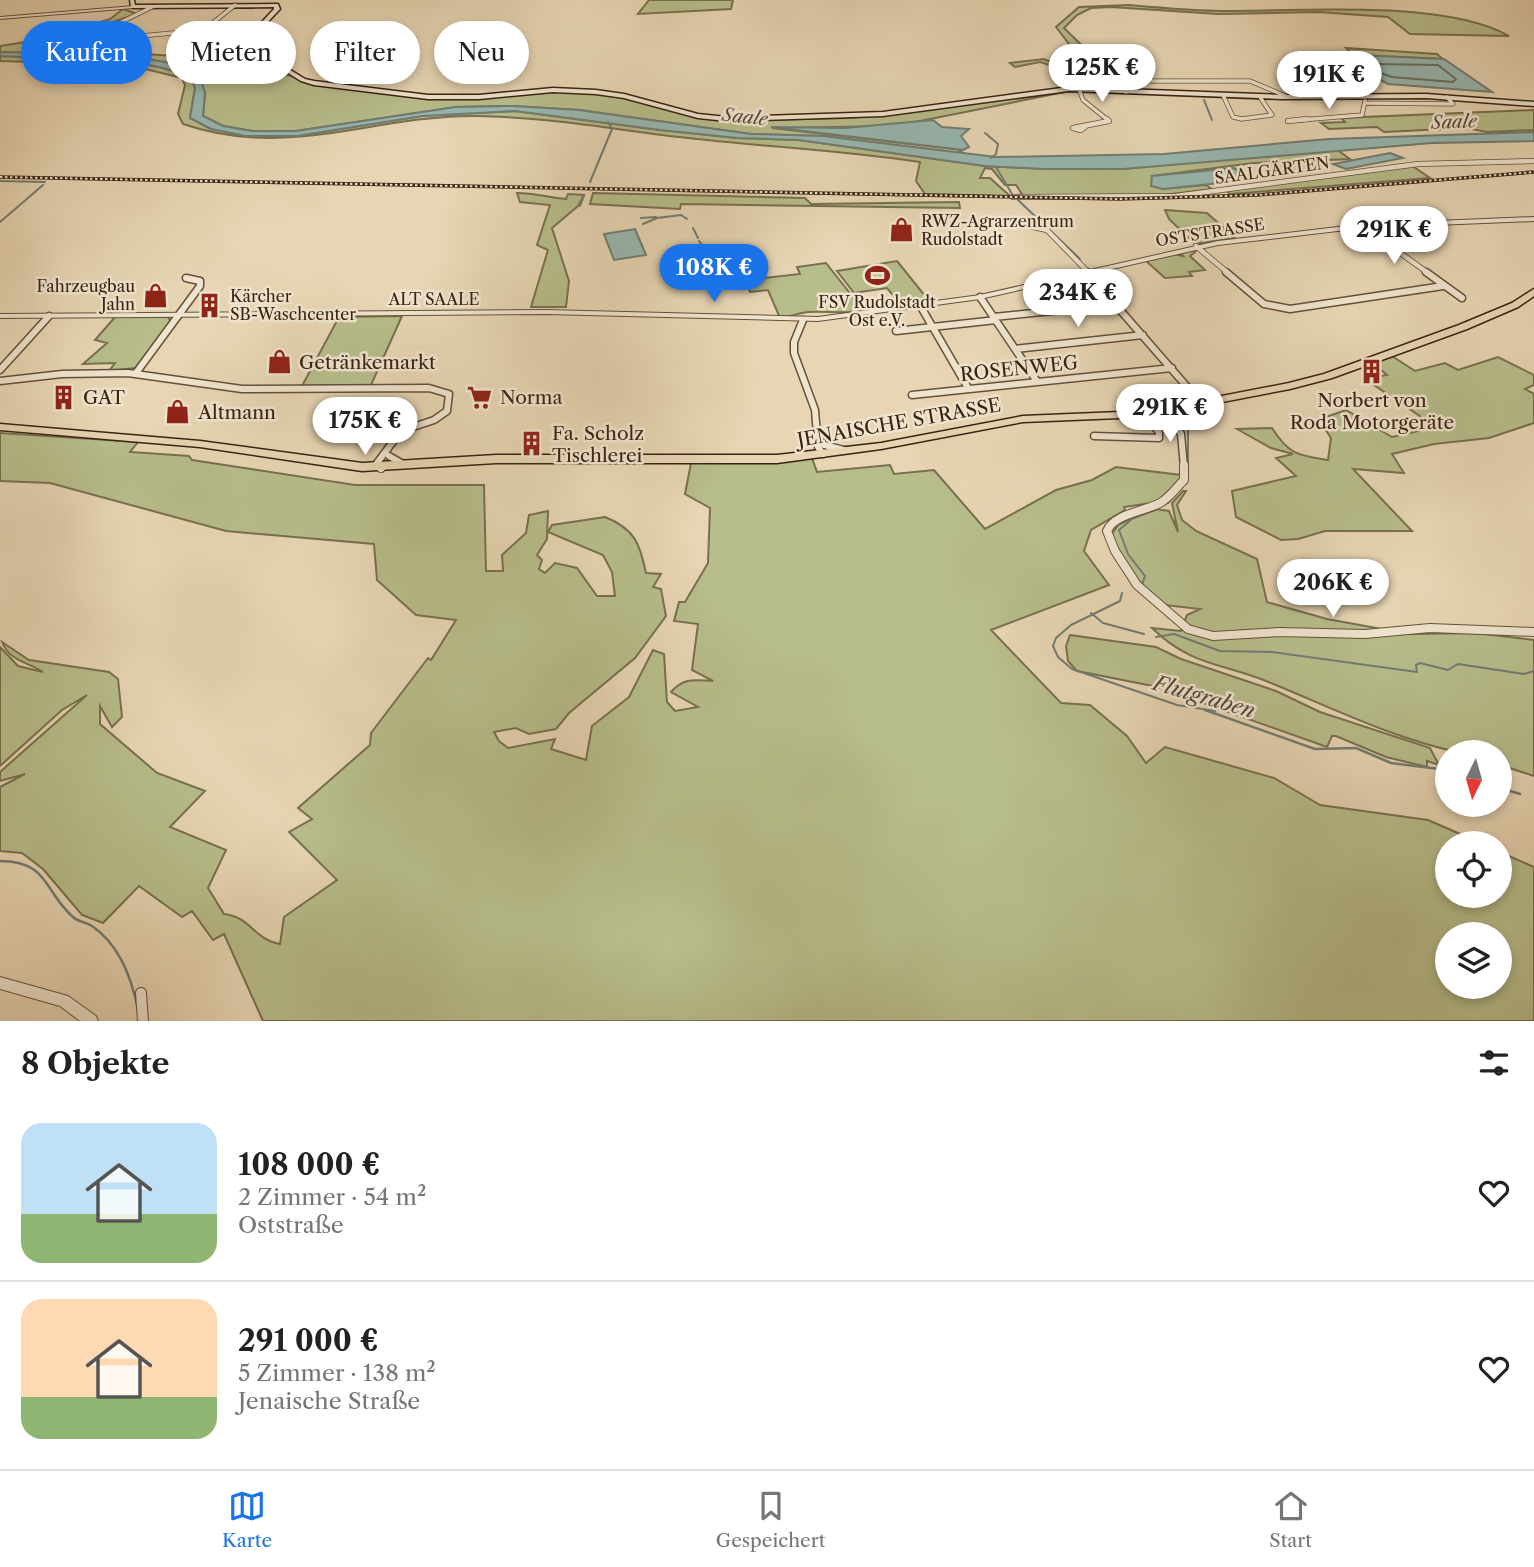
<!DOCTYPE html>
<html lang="de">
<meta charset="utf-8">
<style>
:root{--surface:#fff;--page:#f6f6f6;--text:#222;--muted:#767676;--line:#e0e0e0;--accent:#1a73e8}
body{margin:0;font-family:"Libre Caslon Text",serif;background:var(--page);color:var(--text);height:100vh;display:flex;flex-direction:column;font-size:26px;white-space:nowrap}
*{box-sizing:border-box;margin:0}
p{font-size:23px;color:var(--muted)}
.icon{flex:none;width:38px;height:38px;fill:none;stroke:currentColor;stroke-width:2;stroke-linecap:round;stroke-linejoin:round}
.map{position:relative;height:1021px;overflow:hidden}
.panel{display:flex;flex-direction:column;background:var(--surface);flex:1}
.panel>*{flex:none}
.top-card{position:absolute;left:21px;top:21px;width:700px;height:63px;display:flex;gap:14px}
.needle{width:46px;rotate:185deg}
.buttons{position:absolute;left:1435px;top:740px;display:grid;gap:14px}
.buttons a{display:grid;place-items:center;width:77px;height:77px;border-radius:50%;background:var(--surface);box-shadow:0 4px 10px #0003;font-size:35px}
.price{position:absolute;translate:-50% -60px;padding:0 16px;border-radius:24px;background:#fff;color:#222;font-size:23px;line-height:46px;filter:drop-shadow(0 2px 4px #0008)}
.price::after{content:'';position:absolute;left:50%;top:42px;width:21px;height:16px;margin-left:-10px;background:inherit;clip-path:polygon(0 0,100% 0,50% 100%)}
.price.current{background:var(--accent);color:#fff}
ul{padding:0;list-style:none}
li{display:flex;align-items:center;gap:21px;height:175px;padding:0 21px}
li+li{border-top:2px solid var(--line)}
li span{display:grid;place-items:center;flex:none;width:196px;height:140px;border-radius:21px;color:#555}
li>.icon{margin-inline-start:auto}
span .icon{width:84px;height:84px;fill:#fffc;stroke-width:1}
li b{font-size:30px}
h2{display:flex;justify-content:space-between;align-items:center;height:84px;padding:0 21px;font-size:30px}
.tag{padding:0 24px;border-radius:32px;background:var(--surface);box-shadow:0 4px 10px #0003;font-size:24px;line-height:63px}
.tag.current{background:var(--accent);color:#fff}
.tabs{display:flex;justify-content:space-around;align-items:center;height:98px;border-top:2px solid var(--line);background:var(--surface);font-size:19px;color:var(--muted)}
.tabs a{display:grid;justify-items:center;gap:4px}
.tabs .current{color:var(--accent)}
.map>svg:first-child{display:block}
.green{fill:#b7bd8b;stroke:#78704f;stroke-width:2;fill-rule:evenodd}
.water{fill:#97b8b1;stroke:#727c72;stroke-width:2}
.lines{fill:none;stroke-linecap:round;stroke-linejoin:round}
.shore{stroke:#686e62;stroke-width:2}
.stream-far1{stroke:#727c72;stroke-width:2}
.stream{stroke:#727c72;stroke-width:2.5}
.minor-far4-casing{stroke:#65503b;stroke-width:5}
.minor-far3-casing{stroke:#65503b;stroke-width:6}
.minor-far2-casing{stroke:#65503b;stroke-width:9}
.minor-far1-casing{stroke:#65503b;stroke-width:10}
.minor-casing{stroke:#65503b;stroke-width:12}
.tertiary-casing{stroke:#65503b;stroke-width:2}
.secondary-casing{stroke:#3a2313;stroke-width:3}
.primary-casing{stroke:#3a2313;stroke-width:3}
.minor-far4{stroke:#efe4ce;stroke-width:3.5}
.minor-far3{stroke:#efe4ce;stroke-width:4.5}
.minor-far2{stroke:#efe4ce;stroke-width:6}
.minor-far1{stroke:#efe4ce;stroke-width:8}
.minor{stroke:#efe4ce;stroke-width:10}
.tertiary{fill:#efe4ce;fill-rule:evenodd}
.secondary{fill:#efe4ce;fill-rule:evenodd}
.primary{fill:#e7d5b3;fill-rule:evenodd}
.rail-casing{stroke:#3a2313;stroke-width:3.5}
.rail{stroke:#efe4ce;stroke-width:2;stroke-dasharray:2.5;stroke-linecap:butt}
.labels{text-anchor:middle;stroke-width:5;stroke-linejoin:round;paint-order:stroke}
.far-street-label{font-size:16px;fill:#3a2313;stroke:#efe4ce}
.far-poi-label{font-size:16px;fill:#3a2313;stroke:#efe4ce;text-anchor:start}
.far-water-label{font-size:18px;font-style:italic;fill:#51483a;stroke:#efe4ce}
.poi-label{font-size:19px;fill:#3a2313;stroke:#efe4ce;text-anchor:start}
.street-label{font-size:19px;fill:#3a2313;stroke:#efe4ce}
.water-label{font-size:21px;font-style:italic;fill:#51483a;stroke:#efe4ce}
</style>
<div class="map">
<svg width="1534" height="1021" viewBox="0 0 1534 1021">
<rect width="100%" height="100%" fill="#e7d5b3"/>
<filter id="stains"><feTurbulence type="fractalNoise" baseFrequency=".00286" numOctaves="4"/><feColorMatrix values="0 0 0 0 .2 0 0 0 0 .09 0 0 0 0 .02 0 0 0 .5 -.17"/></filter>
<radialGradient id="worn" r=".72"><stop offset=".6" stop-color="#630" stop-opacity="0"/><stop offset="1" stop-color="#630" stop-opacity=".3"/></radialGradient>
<!-- green -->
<path class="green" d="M649,0H733L731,9L638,14Z
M1129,5C1162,8 1196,11 1230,11C1304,11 1446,0 1509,36L1410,34L1388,17L1319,12L1218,14L1111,7L1091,8L1077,15L1064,28L1105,68L1100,72L1093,70L1080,77L1072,71L1077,80L1071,82L1073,77L1054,70L1056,67L1040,62L1015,67L1010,63L1044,59L1061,66L1054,61V58L1079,72L1096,67L1070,54L1069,44L1056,27L1079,7Z
M123,9L138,14L84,31L79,35L83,36L71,39L58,49L211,58L235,44H244L240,53L225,62L264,70L278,76L290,75L304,81L438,98L574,91L622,96L695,117L726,121L849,118L901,113L1047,91H1070L895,126L772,128L963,150L955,154L823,136L751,134L579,110L513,106L456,107L296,131H252L223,126L203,116L205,93L188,67L127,56L0,52V46L51,38L110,19Z
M1346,48L1437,54L1443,59L1353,55Z
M0,56C63,59 132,53 191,77L195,88L190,118L211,129L297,136L422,116L515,111L660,130L737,138L799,140L985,166L1045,169H1123L1336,149L1350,159L1254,163L1152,176L1162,189L1206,185L1212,189L1164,195H1017L1022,194L1016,185H1005L992,169L985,168L980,178H990L1010,196L925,194L916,181L920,162C834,149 748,146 662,135C600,127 540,117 477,116C373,115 289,160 183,124L178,114L185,85L182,78L129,65L0,61Z
M1534,110V130L1487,132L1466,128L1384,132L1377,127L1329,129L1321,123L1345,122L1341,118Z
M1411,165L1430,178L1230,194L1225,190Z
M517,193C537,193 548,198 566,199L568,194L584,195L578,206L552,228L569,281L566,307H531L548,250L537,245L550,205L520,202Z
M593,193L805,198L811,204L959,202L960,208L681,204L680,209L590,204Z
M1165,210L1207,213L1235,238L1195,244L1169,219Z
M1187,250L1195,252L1190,256L1205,270L1189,272L1192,276L1165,278L1145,260L1173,254L1183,256L1179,252Z
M897,261L930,302L902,306L887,288L854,293L837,271Z
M826,263L864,311C842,314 828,311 808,312C798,313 789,317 780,318L768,290L750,292L745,280L800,274L797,267Z
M402,316L371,385L302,386L339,317Z
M115,317H168L171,322L135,368L109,371L115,363L83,364L107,343L95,340Z
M1392,356L1415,371L1445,363L1458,370L1498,357L1534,375V385L1525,389L1534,394V423L1489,438L1434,444L1392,454L1404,473L1353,469L1412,531H1325L1298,539L1281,540L1236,517L1232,491L1296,476L1276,458L1293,454L1271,448L1237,429L1272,428C1289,455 1298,455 1328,460L1331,438L1325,429L1323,418L1346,410L1392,437L1436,427L1365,379L1387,375L1373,363Z
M0,433L138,442L130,452L189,456L192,460L355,485H484L486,571H503L502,555L526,533L529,515L548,511L547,539L537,555L542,560L539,569L545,573L555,563L577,568L597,596H615L612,572L603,555L548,532L552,525L605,517C635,529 640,544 646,573L661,574L653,587L661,589L666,616L635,658L569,713L556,729L529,734L516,728L494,732L499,741L508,748L555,739L551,749L586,760L592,726L629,697L653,650L664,654L667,702L675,711L698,707L671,692C684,677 695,680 713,681L692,670L698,624L674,621L679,602H685L708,563L710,508L685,494L691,463H770L812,458L817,472L890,465L894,474L934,470L985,529L1056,490L1092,480L1116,467L1181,475V479L1158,502L1124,507L1125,510L1091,530L1084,551L1109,585L991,630L1061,703L1090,705L1127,736L1146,763L1165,747L1274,778L1320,805L1428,820L1481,843L1447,844V896H1500V852L1534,867V1021H263L224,934L213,940L192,911L182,917L139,886L103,923L82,915L43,869L22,853L0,851V787L25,774L0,781V772L87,695L62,710L0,766V647L18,666L43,672C29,662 10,662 2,642L29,660L109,672L118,679L122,717L112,727L100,706V724L157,773L205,791L170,827L226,850L208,888L224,914C251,917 253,939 280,944L284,917L337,880L289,832L312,819L298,808L370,745L371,733L428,658L431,660L456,620L416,615L377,580L374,544L226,531L50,483L0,481ZM1447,934H1500V987H1447Z
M1183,491H1186L1177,505L1182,520L1196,531L1257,559L1267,602L1327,619L1409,634L1475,633L1534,640V776L1500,765V752C1486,752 1470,755 1457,752C1393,738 1332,708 1271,683C1224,663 1192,667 1152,628L1181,631L1187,615L1200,609L1156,604L1119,554L1112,534L1118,525L1134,517L1156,509L1169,511L1178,532L1172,503Z
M1070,635L1156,647L1181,659L1276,691L1320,712L1430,748L1439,765L1427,761V767L1386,757L1336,736H1332L1327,747L1158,687L1077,671L1068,661L1066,646Z"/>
<!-- water -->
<path class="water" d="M0,52C66,54 135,50 199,71L205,93L203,116L223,126L252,131H296L456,107L513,106L579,110L751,134L823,136L996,157L1164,154L1329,139L1534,132V141L1432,143L1123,169H1045L985,166L799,140L737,138L660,130L515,111L422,116L297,136H246L211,129L190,118L195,88L191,77C132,53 63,59 0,56Z
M1358,55L1444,59L1492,92L1388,84L1353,65L1358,63L1353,60Z
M933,120L942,127L969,129L961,136L969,147L963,150L771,127L845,128Z
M1390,153L1403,158L1346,169L1333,164Z
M1234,168L1238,170L1241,179L1239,181L1163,189L1151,186L1152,176Z
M635,229L646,255L614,260L604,234Z"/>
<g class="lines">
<!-- shore -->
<path class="shore" d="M1375,64L1438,65L1456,79L1453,82L1392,77L1372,70Z"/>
<!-- stream-far1 -->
<path class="stream-far1" d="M1204,100L1212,120
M985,133L998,144L996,154L991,158
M996,167L1012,194
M0,181L45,182
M590,182L612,129L608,122
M1016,198L1080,259
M580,206L584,196
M641,218L656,217
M0,222L43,185
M643,224L657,218L681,215L687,219
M693,228L698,238
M699,241L702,245
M1183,388L1186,392
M1187,394L1190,397
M1187,421L1202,411
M1188,424V466
M1168,503L1185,483
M1142,585L1145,576L1128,554L1119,530L1132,519L1158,509
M1122,593L1120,601L1071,625L1056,638L1053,646L1058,657L1072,669L1177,705L1215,711
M1091,613L1103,623L1144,634
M1156,637L1174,634L1220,651L1272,652L1417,672L1416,665L1420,663L1448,670L1458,664L1524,674L1534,671"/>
<!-- stream -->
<path class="stream" d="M1205,710L1315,749L1356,748L1391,763L1447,770
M1500,788L1520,794
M0,861C49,861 44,892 73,917C78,922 86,922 92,926C120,945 132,979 138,1010"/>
<defs>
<path id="minor-far4" d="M213,26L237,28L234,32
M103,31L152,7
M188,34L185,38L217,42
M185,38L171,48L206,51
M142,44L130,43L141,36L204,30L235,5
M1079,89L1083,100L1109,121
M1126,92L1123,82L1126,81H1250L1288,97
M1223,95L1233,117L1242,119L1272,115L1260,97
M1366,103L1453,104L1447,97
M1288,121L1362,115L1365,101"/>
<path id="minor-far3" d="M1288,121L1308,119
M1086,126L1081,130L1073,128L1109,121L1107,119
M1013,197L1176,196L1418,164L1534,161
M1029,226L1047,230L1089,273
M1363,226L1428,273
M1196,246L1228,273"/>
<path id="minor-far2" d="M1087,272L1202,404
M1226,272L1264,304L1290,309L1443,286
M1426,272L1462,298
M980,297L1036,380
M921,307L968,388
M994,317L1117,304
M803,320L794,342V353L815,410L818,447L823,454
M896,331L996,320
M1015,349L1143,335
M0,370L49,316
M136,373L200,286V281L186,278
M0,381L62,374L128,373L242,389L429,388L449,394L447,411L434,420L401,431L377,463L380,467
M912,395L1172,368
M1168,411L1181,434L1184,467
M1094,436L1159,438V432L1144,414
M818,439L824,445L844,450
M389,456L403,464"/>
<path id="minor-far1" d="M379,465L381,468
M1184,465V480C1177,487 1169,498 1160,503C1145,511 1114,514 1107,531L1115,551L1137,585L1188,629L1213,636L1279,632L1365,634L1430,628L1534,632"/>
<path id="minor" d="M141,993L143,1021"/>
<path id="tertiary" d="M134,6L133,8L0,19V17Z
M1534,217V221L1363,228L1218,245L980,299L818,321L547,314L0,318V314L547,310L818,317L980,295L1218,241L1363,224Z
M0,977L68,996L96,1016L98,1021H80L60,1006L0,989Z"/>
<path id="secondary" d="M130,0H134L135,5L278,4L280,9L251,40L248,51L269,57L305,79L314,81L428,95H479L553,88L596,90L624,94L698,114L727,117L883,112L1069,87L1282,95L1426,94L1534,102V106L1426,98L1282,99L1069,91L883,116L727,121L698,118L624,98L596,94L553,92L479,99H428L314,85L301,81L265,59L243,53L246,39L274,9V7L133,8L131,7Z"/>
<path id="primary" d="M1534,289V296L1518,307L1467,329L1332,378L1290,389L1144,417L1023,422L881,449L777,463H496L362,471L200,447L0,430V424L200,441L362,463L496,455H777L881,443L1023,416L1144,411L1289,383L1324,374L1459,325L1512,303Z"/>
</defs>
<!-- minor-far4 casing -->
<use href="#minor-far4" class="minor-far4-casing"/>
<!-- minor-far3 casing -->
<use href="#minor-far3" class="minor-far3-casing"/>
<!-- minor-far2 casing -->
<use href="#minor-far2" class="minor-far2-casing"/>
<!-- minor-far1 casing -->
<use href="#minor-far1" class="minor-far1-casing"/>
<!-- minor casing -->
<use href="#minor" class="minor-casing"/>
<!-- tertiary casing -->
<use href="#tertiary" class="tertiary-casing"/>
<!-- secondary casing -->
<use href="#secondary" class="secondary-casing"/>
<!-- primary casing -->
<use href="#primary" class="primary-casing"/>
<!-- minor-far4 -->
<use href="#minor-far4" class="minor-far4"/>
<!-- minor-far3 -->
<use href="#minor-far3" class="minor-far3"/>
<!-- minor-far2 -->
<use href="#minor-far2" class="minor-far2"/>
<!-- minor-far1 -->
<use href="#minor-far1" class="minor-far1"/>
<!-- minor -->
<use href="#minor" class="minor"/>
<!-- tertiary -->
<use href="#tertiary" class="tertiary"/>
<!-- secondary -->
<use href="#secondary" class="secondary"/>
<!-- primary -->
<use href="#primary" class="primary"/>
<defs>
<path id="rail" d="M0,177L1120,199L1258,195L1534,172"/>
</defs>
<!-- rail casing -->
<use href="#rail" class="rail-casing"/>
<!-- rail -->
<use href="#rail" class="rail"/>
</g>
<!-- icons -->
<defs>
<symbol id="shop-bare" viewBox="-9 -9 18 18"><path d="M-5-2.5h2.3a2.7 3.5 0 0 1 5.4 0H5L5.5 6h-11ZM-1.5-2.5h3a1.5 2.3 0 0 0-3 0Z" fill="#8f2418" stroke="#efe4ce" stroke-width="2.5" paint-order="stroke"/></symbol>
<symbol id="stadium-bare" viewBox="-9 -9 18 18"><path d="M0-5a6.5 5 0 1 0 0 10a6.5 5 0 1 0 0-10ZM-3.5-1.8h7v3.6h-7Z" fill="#8f2418" stroke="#efe4ce" stroke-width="2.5" paint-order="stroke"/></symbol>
<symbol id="building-bare" viewBox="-9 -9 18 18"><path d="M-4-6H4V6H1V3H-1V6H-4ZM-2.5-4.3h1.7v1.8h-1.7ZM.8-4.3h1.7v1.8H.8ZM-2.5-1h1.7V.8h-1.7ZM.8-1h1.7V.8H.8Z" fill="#8f2418" stroke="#efe4ce" stroke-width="2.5" paint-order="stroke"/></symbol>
<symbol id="supermarket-bare" viewBox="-9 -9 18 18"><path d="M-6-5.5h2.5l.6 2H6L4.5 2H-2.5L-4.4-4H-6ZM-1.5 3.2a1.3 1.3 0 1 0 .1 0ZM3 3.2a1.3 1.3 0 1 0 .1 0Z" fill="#8f2418" stroke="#efe4ce" stroke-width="2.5" paint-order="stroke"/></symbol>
</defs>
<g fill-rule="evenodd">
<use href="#shop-bare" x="884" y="212" width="35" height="35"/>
<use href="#stadium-bare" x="860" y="258" width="35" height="35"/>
<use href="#shop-bare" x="138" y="278" width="35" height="35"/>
<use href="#building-bare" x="192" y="288" width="35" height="35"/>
<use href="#shop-bare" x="262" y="344" width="35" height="35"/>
<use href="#building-bare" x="1354" y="354" width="35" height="35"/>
<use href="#building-bare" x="46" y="380" width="35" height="35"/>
<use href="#supermarket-bare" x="462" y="380" width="35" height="35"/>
<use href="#shop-bare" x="160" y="394" width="35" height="35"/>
<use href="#building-bare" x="514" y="426" width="35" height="35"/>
</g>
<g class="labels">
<!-- far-street labels -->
<g class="far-street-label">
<text transform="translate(1272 170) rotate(-8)" y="6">SAALGÄRTEN</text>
<text transform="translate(1210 232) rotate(-9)" y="6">OSTSTRASSE</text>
<text x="434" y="305">ALT SAALE</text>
</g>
<!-- far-poi labels -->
<g class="far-poi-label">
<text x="921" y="227">RWZ-Agrarzentrum<tspan x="921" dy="18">Rudolstadt</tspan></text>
<text x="135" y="292" text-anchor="end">Fahrzeugbau<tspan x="135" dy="18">Jahn</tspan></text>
<text x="230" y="302">Kärcher<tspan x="230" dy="18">SB-Waschcenter</tspan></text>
<text x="877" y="308" text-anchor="middle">FSV Rudolstadt<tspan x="877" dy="18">Ost e.V.</tspan></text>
</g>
<!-- far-water labels -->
<g class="far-water-label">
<text transform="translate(745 117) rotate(6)" y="6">Saale</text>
<text transform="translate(1454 122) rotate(-2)" y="6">Saale</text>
</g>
<!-- poi labels -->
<g class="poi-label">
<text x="299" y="369">Getränkemarkt</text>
<text x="83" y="404">GAT</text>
<text x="500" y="404">Norma</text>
<text x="1372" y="407" text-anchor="middle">Norbert von<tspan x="1372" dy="22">Roda Motorgeräte</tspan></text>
<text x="198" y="419">Altmann</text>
<text x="552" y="440">Fa. Scholz<tspan x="552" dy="22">Tischlerei</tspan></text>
</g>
<!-- street labels -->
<g class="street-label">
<text transform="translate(1019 368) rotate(-6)" y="7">ROSENWEG</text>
<text transform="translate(899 422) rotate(-10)" y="7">JENAISCHE STRASSE</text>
</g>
<!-- water labels -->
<g class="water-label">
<text transform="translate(1204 697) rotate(16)" y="7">Flutgraben</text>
</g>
</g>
<rect width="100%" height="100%" filter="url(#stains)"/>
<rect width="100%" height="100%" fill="url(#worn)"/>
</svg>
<div class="buttons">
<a><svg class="needle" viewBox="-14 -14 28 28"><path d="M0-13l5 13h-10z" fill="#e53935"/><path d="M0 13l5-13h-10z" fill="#767676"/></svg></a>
<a><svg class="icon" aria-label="locate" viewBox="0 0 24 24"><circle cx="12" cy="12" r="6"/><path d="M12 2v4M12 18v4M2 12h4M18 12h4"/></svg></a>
<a><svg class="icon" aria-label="layers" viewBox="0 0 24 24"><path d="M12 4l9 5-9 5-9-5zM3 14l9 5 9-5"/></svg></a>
</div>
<b class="price" style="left:1102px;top:104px">125K €</b>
<b class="price" style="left:1329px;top:111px">191K €</b>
<b class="price" style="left:1394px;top:266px">291K €</b>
<b class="price current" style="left:714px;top:304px">108K €</b>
<b class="price" style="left:1078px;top:329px">234K €</b>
<b class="price" style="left:1170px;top:444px">291K €</b>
<b class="price" style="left:365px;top:457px">175K €</b>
<b class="price" style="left:1333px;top:619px">206K €</b>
<div class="top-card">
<a class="tag current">Kaufen</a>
<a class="tag">Mieten</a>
<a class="tag">Filter</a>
<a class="tag">Neu</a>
</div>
</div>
<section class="panel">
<h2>8 Objekte<svg class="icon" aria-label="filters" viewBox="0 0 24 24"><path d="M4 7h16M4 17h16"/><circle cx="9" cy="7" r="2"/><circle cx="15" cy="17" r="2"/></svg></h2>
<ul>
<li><span style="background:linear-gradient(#bfe0f5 65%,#8fb573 0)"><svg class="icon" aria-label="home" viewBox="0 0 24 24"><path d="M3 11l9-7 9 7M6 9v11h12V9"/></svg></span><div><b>108 000 €</b><p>2 Zimmer · 54 m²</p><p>Oststraße</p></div><svg class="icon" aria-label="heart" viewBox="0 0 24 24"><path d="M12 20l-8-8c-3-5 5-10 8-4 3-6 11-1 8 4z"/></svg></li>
<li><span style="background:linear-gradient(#ffd9b3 70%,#8fb573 0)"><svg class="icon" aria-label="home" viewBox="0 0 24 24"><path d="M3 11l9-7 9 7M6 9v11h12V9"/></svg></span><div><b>291 000 €</b><p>5 Zimmer · 138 m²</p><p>Jenaische Straße</p></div><svg class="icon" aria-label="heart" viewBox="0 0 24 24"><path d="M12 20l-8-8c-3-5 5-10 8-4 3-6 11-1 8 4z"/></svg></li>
</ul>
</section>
<nav class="tabs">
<a class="current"><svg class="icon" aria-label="map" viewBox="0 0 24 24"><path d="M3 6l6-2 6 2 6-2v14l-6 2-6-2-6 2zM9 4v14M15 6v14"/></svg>Karte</a>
<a><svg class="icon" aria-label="saved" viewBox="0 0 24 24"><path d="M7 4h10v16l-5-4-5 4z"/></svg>Gespeichert</a>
<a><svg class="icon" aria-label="home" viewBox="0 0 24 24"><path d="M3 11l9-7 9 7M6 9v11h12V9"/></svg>Start</a>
</nav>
